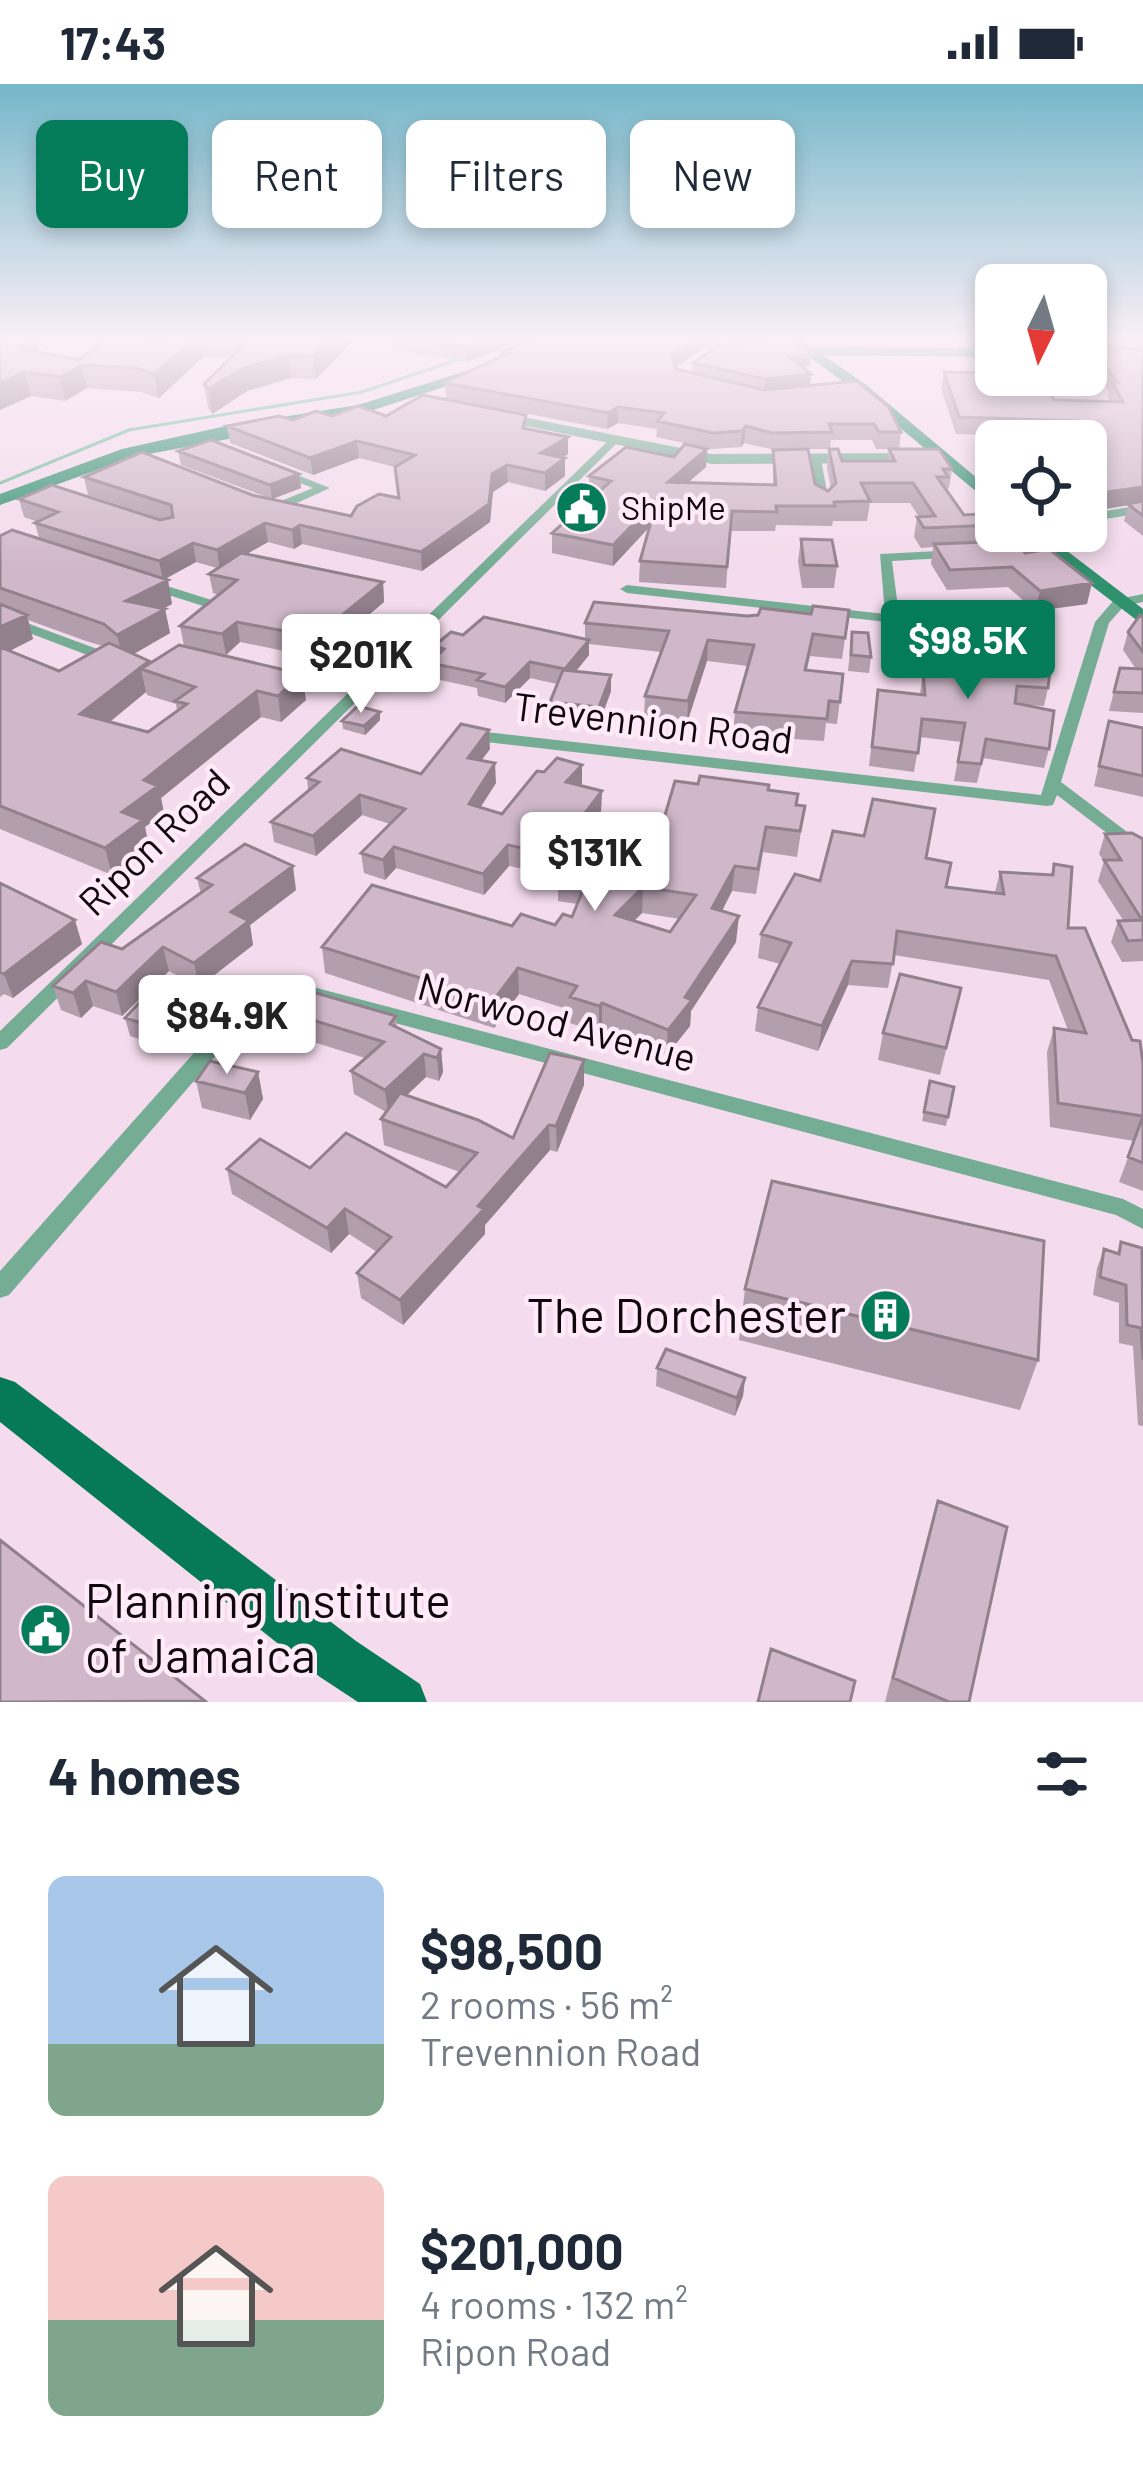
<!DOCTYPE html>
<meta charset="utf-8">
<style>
:root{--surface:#fff;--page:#f6f6f7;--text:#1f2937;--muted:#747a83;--accent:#047c5a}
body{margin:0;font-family:Barlow,sans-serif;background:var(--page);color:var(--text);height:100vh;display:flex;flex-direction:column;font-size:45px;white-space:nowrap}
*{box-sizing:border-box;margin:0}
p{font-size:39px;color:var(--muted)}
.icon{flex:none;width:66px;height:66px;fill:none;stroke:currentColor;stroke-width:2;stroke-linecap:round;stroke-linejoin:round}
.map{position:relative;height:1618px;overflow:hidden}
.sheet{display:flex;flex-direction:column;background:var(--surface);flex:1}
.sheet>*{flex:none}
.hud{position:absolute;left:36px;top:36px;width:1071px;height:108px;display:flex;gap:24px}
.needle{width:78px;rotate:185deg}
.fabs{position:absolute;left:975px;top:180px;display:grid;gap:24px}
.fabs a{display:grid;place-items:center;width:132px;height:132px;border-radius:18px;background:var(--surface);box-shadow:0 6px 18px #0003;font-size:60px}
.price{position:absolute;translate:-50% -102px;padding:0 27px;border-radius:12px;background:#fff;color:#222;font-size:39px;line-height:78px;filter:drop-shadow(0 3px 6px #0008)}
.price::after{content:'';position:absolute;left:50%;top:72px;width:36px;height:27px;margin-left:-18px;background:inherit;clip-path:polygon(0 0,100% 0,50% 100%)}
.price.active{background:var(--accent);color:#fff}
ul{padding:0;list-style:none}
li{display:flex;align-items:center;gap:36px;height:300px;padding:0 48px}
li span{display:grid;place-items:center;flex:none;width:336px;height:240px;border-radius:18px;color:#555}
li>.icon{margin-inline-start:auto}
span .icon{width:144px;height:144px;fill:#fffc;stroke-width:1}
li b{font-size:51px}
h2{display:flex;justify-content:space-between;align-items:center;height:144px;padding:0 48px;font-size:51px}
.chip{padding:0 42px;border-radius:18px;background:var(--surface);box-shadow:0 6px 18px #0003;font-size:42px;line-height:108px}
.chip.active{background:var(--accent);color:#fff}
.status{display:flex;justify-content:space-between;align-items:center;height:84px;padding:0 60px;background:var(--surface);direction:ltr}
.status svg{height:33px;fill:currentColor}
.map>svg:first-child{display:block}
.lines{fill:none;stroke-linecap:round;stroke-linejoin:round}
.stream{stroke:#6abc9a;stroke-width:3}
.minor{fill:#75ad94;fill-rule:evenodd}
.tertiary{fill:#75ad94;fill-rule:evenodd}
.secondary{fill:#30916e;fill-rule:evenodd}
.primary{fill:#067957;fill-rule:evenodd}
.wall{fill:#b39eae;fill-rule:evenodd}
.shaded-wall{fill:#92818d}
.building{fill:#d0b8ca;stroke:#92818d;stroke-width:3;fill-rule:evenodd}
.labels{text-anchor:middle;stroke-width:9;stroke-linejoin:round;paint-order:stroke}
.far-poi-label{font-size:33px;fill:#10080e;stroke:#feeaf8;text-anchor:start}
.street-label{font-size:39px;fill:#10080e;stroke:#feeaf8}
.near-poi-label{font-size:48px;fill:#10080e;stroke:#feeaf8;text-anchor:end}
</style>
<div class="status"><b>17:43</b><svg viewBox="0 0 49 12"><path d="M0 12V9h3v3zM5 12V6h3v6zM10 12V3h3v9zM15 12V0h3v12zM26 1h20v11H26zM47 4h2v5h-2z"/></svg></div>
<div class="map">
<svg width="1143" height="1618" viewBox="0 0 1143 1618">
<rect width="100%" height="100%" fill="#f4dbed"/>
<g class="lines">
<!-- stream -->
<path class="stream" d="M0,399L129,346L362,308L463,274"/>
<!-- minor -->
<path class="minor" d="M611,354L620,356L7,964L0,966V947Z
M815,372L821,375L829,419L823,423L817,419L809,375Z
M274,385H282L330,404L277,428H269V422L313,404L274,389Z
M1143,421V429L1086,438V430Z
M957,466L963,470L962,473L892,477L899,531L887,538L627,509L620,505L627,501L885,530L880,470Z
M148,496L221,519L223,522L216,526L143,503L141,500Z
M1143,510V518L1124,522L1109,539L1061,698L1143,760V773L1137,772L1057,711L1053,721L1047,722L468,656L460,651L468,646L1041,711L1095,538L1114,516Z
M0,529L108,569L110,572L108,575H98L0,538Z
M286,896L1123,1115L1143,1125V1145L1116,1131L286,910L263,917L9,1211L0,1214V1187L249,907Z"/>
<!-- tertiary -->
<path class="tertiary" d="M973,254H985L974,271H964Z
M497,328L712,370L920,369L928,374L920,379L712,380L492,335V329Z"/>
<!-- secondary -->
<path class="secondary" d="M783,254H799L810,262L996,265V273L823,271L866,301L996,410V424L856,307Z
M479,283L486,287L484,290L361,330L133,373L0,421V410L122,365L226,342L358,321Z
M1020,447H1041L1143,525V541Z"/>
<!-- primary -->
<path class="primary" d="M0,1293L15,1298L356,1557L420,1600L427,1618H358L320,1593L0,1338Z"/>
</g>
<!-- wall -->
<path class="wall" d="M170,254H353V257L316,295L291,294L247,307L212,330L208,324L204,300L230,275L203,273L159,314L141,308L87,304L65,317L31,312L0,326L39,269L79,276L166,257Z
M393,254H528L467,278L394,266Z
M536,254H750L709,260L675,284L692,289L693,279L810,282L801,283L811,290L810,301L901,348L899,365H876L872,356H831L830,365H771L744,359L741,363L712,365L656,353L657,345L618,339L607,345L446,314L445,299L501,273L500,268Z
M806,254H860L859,258H812Z
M1086,254H1143V452L1124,437L1128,422L1086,357L1049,353L956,350L941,304L944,288L982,289L979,281L981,265L1054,316L1110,317L1108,314L1109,308L1090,280L1093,265L1086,266Z
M526,331V344L568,370L562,374L565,392L545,407L508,398L493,408L490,438L422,487L302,460L294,465L268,458L246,470L383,498L384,518L318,574L240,558L226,571L184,562L180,542L219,511L213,509L209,490L217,484L196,478L165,495L172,520L163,525H165L170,549L134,570L150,580L306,616L281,638L261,633L161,714L164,729L145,743L149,763L112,791L0,745V452L39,454L35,439L38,438L24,433L19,415L161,435L88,411L84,393L252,411L351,432L398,414L395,383L359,374L313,391L230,359L227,342L332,332ZM28,536L86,557L103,562L59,587L9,567L33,555ZM146,608L147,611L176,620L177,627L148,648L110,638Z
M829,365L842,377H887L889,365L952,385L949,404L946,406L964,431L996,429V447H1003L1001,457L1025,469L1087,520L1035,527L1008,503L947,506L931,480L933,463L921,464L914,453L917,433H919L910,419H870L867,437H833L832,442L776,441L775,447H730L726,504L639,498L640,477L650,442L613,482L552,469V449L594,413L589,411V392L674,373L706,383L688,398L773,401V366L815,400L828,407L831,404L827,384Z
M178,367L299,390L301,404L272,415L181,381Z
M801,455L837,482L834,504H802L798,477Z
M849,526L842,575L810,572L807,586L843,590L837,640L826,639L824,657L733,651L735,628L748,582L707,577L687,639L644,634L645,612L661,568L589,560V571L576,587L611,607L599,640L550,634V618L557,600L530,594L505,619L478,612L477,604L431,594L430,579L435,574L434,562L463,551L585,555V539L811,530Z
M1143,533V629L1109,627L1120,584L1136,585L1123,566L1128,548Z
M852,548L871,573L869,589L848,587Z
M906,553L924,572L922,588L904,586Z
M1004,573L1044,586L1048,604L1044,622L1028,621L1049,665L1044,684L983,674L977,699L954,697L961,658L920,653L914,688L869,682L878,606L920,610L923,587Z
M380,628V636L365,651L343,645L342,637Z
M1109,637L1143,644V713L1094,702Z
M490,665L481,676L496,699L480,723L502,730L544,688L582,681L581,702L602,707L601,727L582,753L577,751L555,791L509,782L484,811L396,784L385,796L364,789L361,769L390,740L362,731L316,772L274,758L271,738L308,706L307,694L421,690Z
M768,706L796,721L805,722L797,773L763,768L756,810L732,807L722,827L736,858L691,927L690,942L666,972L602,945L599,949L570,939V926L519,910L494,944L325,889L322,863L512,842L555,841L572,833L577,820L558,817V791L649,786ZM642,829L680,835L670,848L634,837Z
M1105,750L1143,755V877L1122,878L1111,858L1118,837L1123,836L1098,797L1104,777L1099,770Z
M926,774L946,803L995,808L1000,788L1051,791L1054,780L1068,844L1143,980V1107L1119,1098L1134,1057L1050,1043L1047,968L1054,944L1068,946L1049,896L894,871L888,904L848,901L818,967L755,947L758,923L780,880L758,874L761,850L820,797Z
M197,794L296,806L250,841L253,861L199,903L169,887L122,932L93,922L81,934L61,926L53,902L122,865L201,810Z
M0,799L82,860L13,914L4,910L0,913Z
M961,904L940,991L878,976L883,949Z
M283,927L396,932L397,943L441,965L443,988L439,997L426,993L406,1012L513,1054L584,976V1001L557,1068L550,1066L485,1141V1150L403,1241L361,1214L357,1189L377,1168L349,1150L331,1169L232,1110L227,1085L310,1084L446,1103L460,1088L384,1061L381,1035L386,1028L354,1010L351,987L365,974L287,950Z
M181,931L185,949L171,965L130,952L125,934Z
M258,988L263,1015L250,1036L202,1024L196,997Z
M930,997L954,1003L946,1042L922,1037Z
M1121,1158L1143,1178V1342L1138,1341L1133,1262L1119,1259V1219L1093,1211L1097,1184L1104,1165L1117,1169Z
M745,1205L1038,1276L1020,1326L739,1256Z
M657,1284L745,1294L743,1312L735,1332L656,1302Z
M938,1417L969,1618H885L930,1443Z"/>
<!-- shaded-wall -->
<path class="shaded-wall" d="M196,254H200L203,273L159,314L154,290Z
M331,254H353V257L316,295L313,272Z
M489,254H528L467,278L466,263Z
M697,254H750L709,260L671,287L672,272Z
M36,255L41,278L17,264Z
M811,270L810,282L787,284L789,273Z
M289,271L291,294L247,307L212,330L208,305L244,284Z
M82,281L87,304L65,317L60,293Z
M25,288L31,312L0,326V299Z
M811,290L810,302L764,306L765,295Z
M618,323V339L607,345L608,329Z
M746,342L744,359L741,363L742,347Z
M568,353V370L541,387V369Z
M357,357L359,374L313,391L310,374Z
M707,365L706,383L667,417L668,398Z
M565,374V392L545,407V389Z
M507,381L508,398L493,408L490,438L422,487L421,468L492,390Z
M299,390L301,404L272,415L270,401Z
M1143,403V419L1086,428V411Z
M657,416V435L613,482V461Z
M265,439L268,458L220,485L217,466Z
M300,441L302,460L294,465L292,446Z
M193,459L196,478L163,496L159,477Z
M168,496L172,520L131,541L126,517Z
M383,498L384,518L318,574L315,553Z
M1092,499L1087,520L1035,527L1040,507Z
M165,525L170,549L123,576L117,551Z
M27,531L33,555L0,572V543Z
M237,538L240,558L226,571L222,550Z
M589,556V571L565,601V585Z
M708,556L707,577L687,639L688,617Z
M149,577L152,589L141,585L146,608L87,656L80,630Z
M530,578V594L505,619V603Z
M302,590L306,616L281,638L278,612Z
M611,591V607L599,640V623Z
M257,607L261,633L161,714L164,729L145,743L149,763L112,791L105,764L122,728L144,696Z
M380,628V636L365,651L364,642Z
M489,646L490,665L469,693L468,674Z
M495,679L496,699L470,740L469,720Z
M582,681V700L566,718V698Z
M602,707L601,727L582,753V733Z
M360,711L362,731L316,772L313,752Z
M577,731V751L555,791V771Z
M508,761L509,782L484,811L483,790Z
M394,763L396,784L385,796L383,776Z
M293,782L296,806L250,841L253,861L199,903L194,879L231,828Z
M735,782L732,807L710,850L712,824Z
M643,803L642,829L614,857L615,831Z
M739,832L736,858L691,927L690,942L666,972L668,946L685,913Z
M75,836L82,860L13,914L4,890Z
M163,863L169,887L122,932L116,908Z
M852,877L848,901L818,967L822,942Z
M518,884L519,910L494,944L493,917Z
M86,897L93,922L81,934L73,909Z
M602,919V945L599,949V922Z
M181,931L185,949L171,965L167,947Z
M441,965L443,988L439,997L437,974Z
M424,970L426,993L388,1029L385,1006Z
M584,976V1001L557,1068L556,1042Z
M258,988L263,1015L250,1036L245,1009Z
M549,1041L550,1066L485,1141V1150L403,1241L400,1216L478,1122Z
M345,1125L349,1150L331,1169L327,1144Z
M745,1294L743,1312L735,1332L737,1314Z"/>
<!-- building -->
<path class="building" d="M0,254L36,255L17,264L79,276L107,254L166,257L170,254H196L154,290L136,284L82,281L60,293L25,288L0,299Z
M251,254H331L313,272L289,271L244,284L208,305L204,300Z
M410,254H489L466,263Z
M536,254H697L672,272L676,285L764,306L856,297L888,322L901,348H879L874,340H829L832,348L772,349L746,342L742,347L713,349L657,337L664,329L618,323L608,329L445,299L508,269L500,268Z
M789,254L811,270L789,273L811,290L765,295L693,279L718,262Z
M996,261V291H1044L1054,316L1123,318L1112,298H1117L1093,264L1143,265V403L1086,411V357H1022L1077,349V337L959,333L944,288L990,289L981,265Z
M423,311L526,331L523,344L568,353L541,369L565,374L545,389L507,381L492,390L489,420L421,468L300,441L292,446L265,439L217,466L193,459L159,477L35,439L58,428L19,415L52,401L160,436L173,433L171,421L84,393L142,368L252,411L351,432L357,422L379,410L399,414L395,383L415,371L357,357L310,374L227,342L279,332L293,336L316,327L332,332L358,322L386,332Z
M211,356L299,390L270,401L178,367Z
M685,360L707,365L668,398L776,401L773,366L808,365L815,400L828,407L836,399L829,365H838L842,377H895L889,365H939L952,385H943L948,393H937L964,431L996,429V441L924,444L917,433L935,432L913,399H861L870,417L834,418L835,422H776L777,428L732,427L727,483L640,477L657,416L613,461L552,449L611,397L589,392L626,363L674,373Z
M1143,417V432L1128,420Z
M12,446L168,496L126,517L165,525L117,551L104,540L0,504V452Z
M801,455L832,456L837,482L804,481Z
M1016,457L1025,469L1049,465L1092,499L1040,507L1012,483L950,486L934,460Z
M241,469L383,498L315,553L237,538L222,550L180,542L237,496L209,490Z
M594,518L747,532L758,531L761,524L811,530L813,522L849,526L845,554L813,550L805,586L843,590L840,618L829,617L827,635L735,628L754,561L708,556L688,617L645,612L669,547L585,539Z
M0,520L27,531L0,543Z
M1140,531L1143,533V568L1128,548Z
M484,533L589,556L565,585L530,578L505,603L477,596L484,590L430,579L444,565L434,562L451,548L463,551Z
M852,548L868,549L871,573L851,571Z
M957,551L1006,565L999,573L1045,579L1044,586L1050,587L1048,604L1017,602L1015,619L1054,627L1049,665L986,655L981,680L958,678L965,639L922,635L918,669L872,663L878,606L925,611L923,587Z
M906,553L924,554V572L906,570Z
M109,559L149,577L80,630L148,648L187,620L175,617L195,603L141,585L179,561L302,590L278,612L257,607L144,696L158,702L122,728L143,736L105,764L0,722V563L59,587Z
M1120,584L1143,585V609L1114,608Z
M563,586L611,591L599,623L550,618Z
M358,622L380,628L364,642L342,637Z
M1109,637L1143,644V692L1099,682Z
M461,640L489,646L468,674L495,679L469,720L502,730L537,687L544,688L557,674L582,681L566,698L602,707L582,733L577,731L555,771L508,761L483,790L394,763L383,776L361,769L405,725L360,711L313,752L271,738L319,698L307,694L341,665L421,690Z
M700,692L769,701L768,706L798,710L796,721L805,722L800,747L766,743L758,785L735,782L712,824L739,832L685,913L692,916L668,946L602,919L599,922L570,913L577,902L518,884L493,917L322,863L372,801L512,842L521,830L555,841L563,830L572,833L587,796L558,791L566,773L649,786L675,697L698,700ZM643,803L696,811L670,848L615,831Z
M873,715L935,725L926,774L951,779L946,803L1004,810L1000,788L1053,791L1054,780L1072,783L1068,844H1085L1132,956L1140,957L1143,980V1032L1058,1019L1054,944L1086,949L1056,872L897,847L893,880L852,877L822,942L758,923L791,859L761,850L795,790L820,797L833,747L864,752Z
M1132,749L1143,755V856L1128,857L1118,837L1142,836L1104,776H1121L1105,750Z
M245,760L293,782L231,828L249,837L194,879L163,863L116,908L86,897L73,909L53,902L101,858L122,865L212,801L197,794Z
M0,799L75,836L4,890L0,888Z
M900,890L961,904L946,964L883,949Z
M302,905L396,932L390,940L441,965L437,974L424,970L385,1006L351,987L384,958L283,927Z
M140,918L181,931L167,947L125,934Z
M550,969L584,976L556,1042L549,1041L478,1122L484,1125L400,1216L357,1189L391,1153L345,1125L327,1144L227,1085L260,1055L310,1084L346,1049L446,1103L477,1069L381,1035L400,1009L478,1036L513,1054Z
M210,977L258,988L245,1009L196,997Z
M930,997L954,1003L948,1033L924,1028Z
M1143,1032V1079L1128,1073Z
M772,1097L1044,1157L1038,1276L745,1205Z
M1121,1158L1142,1164L1143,1276L1141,1244L1127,1241L1126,1201L1100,1193L1104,1165L1119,1170Z
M666,1265L745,1294L737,1314L657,1284Z
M938,1417L1007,1443L969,1618H949L893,1594Z
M0,1456L205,1617L0,1618Z
M771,1565L855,1597L850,1618H758Z"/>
<!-- sky -->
<linearGradient id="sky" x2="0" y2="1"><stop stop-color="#75b7c9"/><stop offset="0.53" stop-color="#faeff7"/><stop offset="1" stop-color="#faeff7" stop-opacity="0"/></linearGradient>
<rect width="1143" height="481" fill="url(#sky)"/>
<!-- icons -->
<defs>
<symbol id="civic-disc" viewBox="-11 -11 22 22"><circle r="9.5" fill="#047c5a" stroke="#feeaf8"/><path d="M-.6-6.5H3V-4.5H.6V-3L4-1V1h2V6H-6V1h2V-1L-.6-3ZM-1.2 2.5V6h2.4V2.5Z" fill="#fff"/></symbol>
<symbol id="building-disc" viewBox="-11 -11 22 22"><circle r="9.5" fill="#047c5a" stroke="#feeaf8"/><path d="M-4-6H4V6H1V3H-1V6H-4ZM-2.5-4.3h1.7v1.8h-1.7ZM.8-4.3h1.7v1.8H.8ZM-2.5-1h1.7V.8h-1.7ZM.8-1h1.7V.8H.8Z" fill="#fff"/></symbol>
</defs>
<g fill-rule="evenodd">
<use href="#civic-disc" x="552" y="394" width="59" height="59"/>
<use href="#building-disc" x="856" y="1202" width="59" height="59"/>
<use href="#civic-disc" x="16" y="1516" width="59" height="59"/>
</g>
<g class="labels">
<!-- far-poi labels -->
<g class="far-poi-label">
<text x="621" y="436">ShipMe</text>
</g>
<!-- street labels -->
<g class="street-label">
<text transform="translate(653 639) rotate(7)" y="14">Trevennion Road</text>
<text transform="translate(154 758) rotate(-44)" y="14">Ripon Road</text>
<text transform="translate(557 938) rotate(15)" y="14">Norwood Avenue</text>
</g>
<!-- near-poi labels -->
<g class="near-poi-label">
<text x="846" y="1249">The Dorchester</text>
<text x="85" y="1534" text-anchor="start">Planning Institute<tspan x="85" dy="55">of Jamaica</tspan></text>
</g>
</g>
</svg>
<div class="fabs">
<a><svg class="needle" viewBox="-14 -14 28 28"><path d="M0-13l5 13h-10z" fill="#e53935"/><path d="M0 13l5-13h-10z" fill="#747a83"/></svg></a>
<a><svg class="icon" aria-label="locate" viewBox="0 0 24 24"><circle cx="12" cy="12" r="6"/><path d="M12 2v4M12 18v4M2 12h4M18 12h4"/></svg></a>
</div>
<b class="price active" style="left:968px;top:618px">$98.5K</b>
<b class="price" style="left:361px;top:632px">$201K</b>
<b class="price" style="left:595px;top:830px">$131K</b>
<b class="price" style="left:227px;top:993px">$84.9K</b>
<div class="hud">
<a class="chip active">Buy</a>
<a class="chip">Rent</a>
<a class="chip">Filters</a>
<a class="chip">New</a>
</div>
</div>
<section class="sheet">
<h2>4 homes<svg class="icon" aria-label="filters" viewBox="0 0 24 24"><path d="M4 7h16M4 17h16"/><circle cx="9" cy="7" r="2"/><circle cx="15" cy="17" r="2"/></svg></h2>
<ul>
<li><span style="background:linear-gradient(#a9c7e8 70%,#7fa58c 0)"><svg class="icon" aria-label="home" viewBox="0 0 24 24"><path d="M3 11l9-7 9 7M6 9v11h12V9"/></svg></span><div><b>$98,500</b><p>2 rooms · 56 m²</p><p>Trevennion Road</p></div></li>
<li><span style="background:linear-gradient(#f6c9c9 60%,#7fa58c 0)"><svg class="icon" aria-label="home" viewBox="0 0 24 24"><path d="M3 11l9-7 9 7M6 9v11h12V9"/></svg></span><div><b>$201,000</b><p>4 rooms · 132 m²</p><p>Ripon Road</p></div></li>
</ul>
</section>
